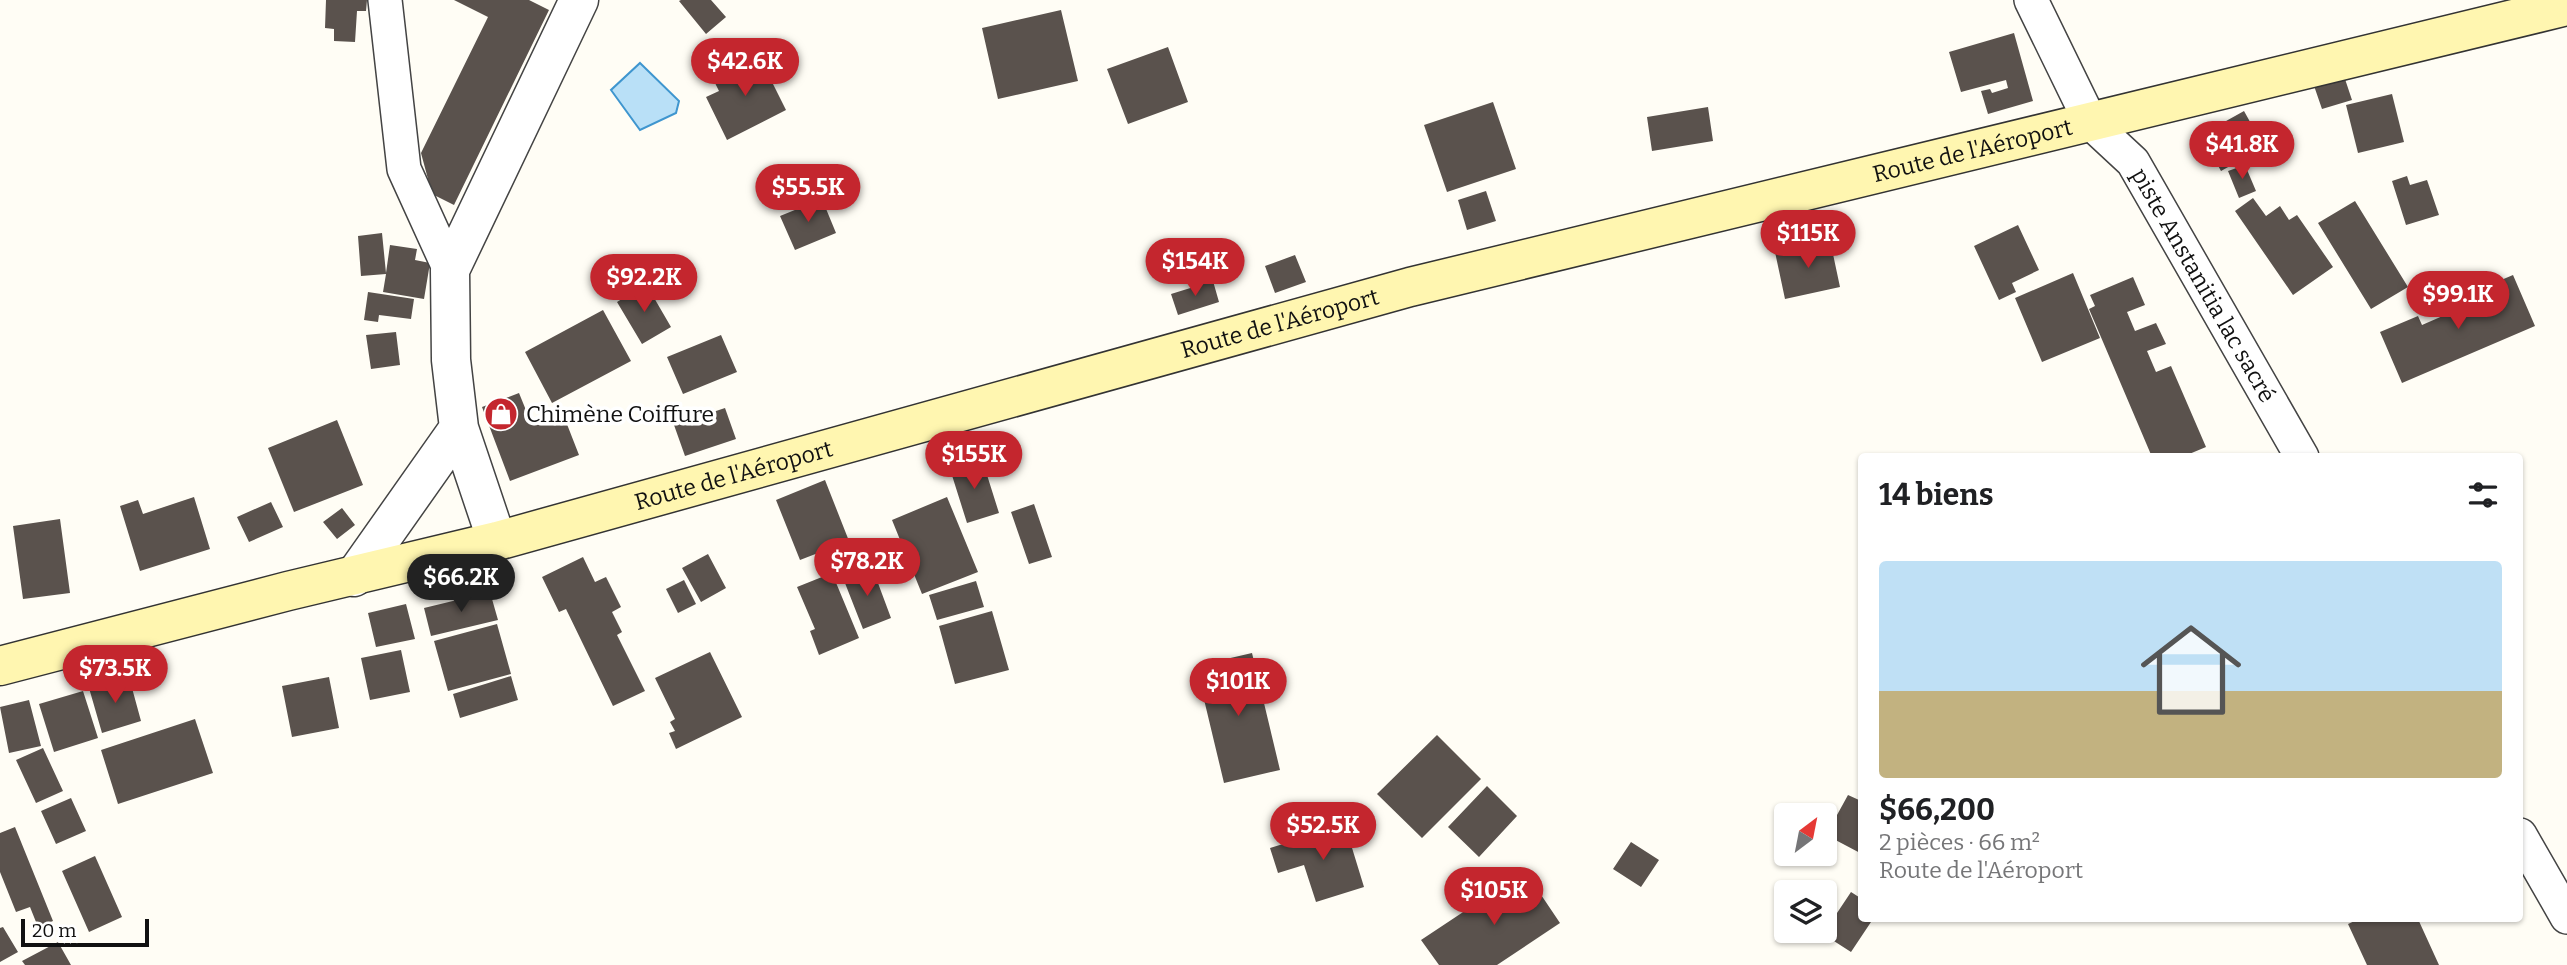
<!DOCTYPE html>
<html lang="fr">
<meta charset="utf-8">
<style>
:root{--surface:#fff;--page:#f2f2f2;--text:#202124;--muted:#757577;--line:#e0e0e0;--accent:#c4262e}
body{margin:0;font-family:Bitter,serif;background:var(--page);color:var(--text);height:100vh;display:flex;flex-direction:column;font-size:26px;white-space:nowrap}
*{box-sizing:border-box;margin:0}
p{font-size:23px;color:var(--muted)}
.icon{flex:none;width:38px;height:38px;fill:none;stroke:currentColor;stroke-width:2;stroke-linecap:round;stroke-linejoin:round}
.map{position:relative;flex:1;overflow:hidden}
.panel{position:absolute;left:1858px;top:453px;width:665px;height:469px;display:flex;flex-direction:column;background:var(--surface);border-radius:7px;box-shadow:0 2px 5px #0004}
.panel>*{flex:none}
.needle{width:46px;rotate:32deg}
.tools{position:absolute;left:1774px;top:803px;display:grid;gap:14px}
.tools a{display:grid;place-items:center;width:63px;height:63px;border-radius:7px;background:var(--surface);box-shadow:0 2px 5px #0004;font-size:35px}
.scale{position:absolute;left:21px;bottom:18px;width:128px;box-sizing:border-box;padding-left:7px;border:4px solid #111;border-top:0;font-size:19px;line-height:24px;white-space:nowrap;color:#111;-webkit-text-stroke:5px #fff;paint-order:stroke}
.price{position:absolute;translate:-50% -60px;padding:0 16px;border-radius:24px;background:var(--accent);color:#fff;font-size:23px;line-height:46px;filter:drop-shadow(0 2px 4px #0008)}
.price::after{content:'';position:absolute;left:50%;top:42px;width:21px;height:16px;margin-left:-10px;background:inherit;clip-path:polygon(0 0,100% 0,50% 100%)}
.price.on{background:#222;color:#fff}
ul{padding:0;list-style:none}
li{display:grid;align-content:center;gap:14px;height:371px;padding:0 21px}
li+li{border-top:2px solid var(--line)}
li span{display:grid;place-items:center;height:217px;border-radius:7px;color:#555}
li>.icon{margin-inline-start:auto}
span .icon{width:126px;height:126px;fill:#fffc;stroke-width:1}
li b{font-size:30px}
h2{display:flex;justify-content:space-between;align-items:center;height:84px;padding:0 21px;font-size:30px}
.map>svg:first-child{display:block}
.water{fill:#b9e0f7;stroke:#3f96cf;stroke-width:2}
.building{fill:#5a524d}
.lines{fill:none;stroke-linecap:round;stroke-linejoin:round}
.minor-casing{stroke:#444;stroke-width:36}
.tertiary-casing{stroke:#444;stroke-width:41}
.secondary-casing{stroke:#333;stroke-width:41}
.minor{stroke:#fff;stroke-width:33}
.tertiary{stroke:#fff;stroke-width:38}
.secondary{stroke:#fff6b0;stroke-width:38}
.labels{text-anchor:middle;stroke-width:7;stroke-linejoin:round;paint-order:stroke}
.street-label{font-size:23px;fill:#111;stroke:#fff}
.poi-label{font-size:23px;fill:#111;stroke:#fff;text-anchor:start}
</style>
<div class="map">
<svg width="2567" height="965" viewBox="0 0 2567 965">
<rect width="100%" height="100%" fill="#fffdf5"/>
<!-- water -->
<path class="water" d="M640,63L679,101L676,113L640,130L611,90Z"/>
<!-- building -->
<path class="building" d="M326,0H367L366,11H357L355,42L334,41V29L325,28Z
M454,0H529L549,10L454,205L432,194L421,153L488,17Z
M681,0H711L726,17L706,34L679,1Z
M1061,10L1078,81L998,99L982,28Z
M2014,33L2033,101L1988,114L1981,91L1990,89L1992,93L2008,88L2006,80L1961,92L1949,52Z
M1168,47L1188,102L1128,124L1107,69Z
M759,56L786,110L727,140L706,97L719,91L713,79Z
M2342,70L2352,100L2322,109L2312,80Z
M2392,94L2404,142L2358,153L2346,105Z
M1493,102L1516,169L1447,192L1424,125Z
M1708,107L1713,141L1652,151L1647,117Z
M2244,111L2264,147L2221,171L2201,135Z
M2245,165L2256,191L2239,198L2228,171Z
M2407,176L2410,185L2427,180L2439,215L2406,225L2392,181Z
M1486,191L1496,221L1467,230L1458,200Z
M2253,198L2266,216L2280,206L2289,220L2297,215L2333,267L2293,295L2235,211Z
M822,199L836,233L795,250L780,216Z
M2355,201L2408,287L2371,309L2318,223Z
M2018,225L2039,270L2012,283L2016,292L1999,300L1974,246Z
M382,233L386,273L390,245L417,249L415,260L430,263L424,299L383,292L386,274L361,276L358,236Z
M1830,240L1840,287L1785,299L1775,252Z
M1295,255L1306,282L1275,293L1265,266Z
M2073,273L2100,338L2042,362L2015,298Z
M2513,275L2535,326L2402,383L2380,332L2418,316L2422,325L2484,298L2480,289Z
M2133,277L2145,305L2127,312L2135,331L2156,323L2166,344L2147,351L2156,372L2171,366L2206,447L2182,457H2152L2089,309L2095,306L2090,295Z
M1213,281L1219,302L1178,315L1171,294Z
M646,284L671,327L642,344L617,302Z
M368,292L414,299L411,319L379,315L378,322L364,320Z
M603,310L631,361L552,403L525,352Z
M396,332L400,365L371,369L366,335Z
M721,335L737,372L683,394L667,357Z
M519,393L532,425L563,414L579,455L510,481L482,407Z
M725,408L736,439L685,456L674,425Z
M337,420L363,485L294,512L268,448Z
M982,459L999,513L967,523L950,469Z
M825,480L849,541L800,560L776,500Z
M194,497L210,549L140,571L120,506L138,500L143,514Z
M947,497L978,572L922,594L892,520Z
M271,502L283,527L249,542L237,517Z
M1034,504L1052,557L1029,564L1011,512Z
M342,508L355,525L337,539L323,522Z
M60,519L70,593L23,599L13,526Z
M708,554L726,588L701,602L682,568Z
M583,557L595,582L606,577L621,607L612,612L622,632L617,635L645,691L613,706L566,609L559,612L542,577Z
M872,567L891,618L863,629L843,578Z
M832,573L859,638L819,655L810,631L815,629L797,587Z
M684,580L696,604L678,613L666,589Z
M976,581L984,607L937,620L929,595Z
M490,592L498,620L431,636L424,608Z
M406,604L415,639L376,647L368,613Z
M992,611L1009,670L955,684L939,626Z
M497,624L511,674L448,691L434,641Z
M401,650L410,692L370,700L361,658Z
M710,652L742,717L676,749L669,733L675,731L670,722L675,719L655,678Z
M1252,653L1280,770L1224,783L1196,666Z
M511,676L518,700L460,718L453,694Z
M129,677L141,721L102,733L89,688Z
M329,677L339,728L292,737L282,686Z
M83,691L98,738L54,752L39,704Z
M29,700L41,746L9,753L0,707Z
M195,719L213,773L118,804L101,750Z
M1437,735L1481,779L1422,838L1377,794Z
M43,748L63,791L36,803L16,760Z
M1487,786L1517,816L1479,857L1448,827Z
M1862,794V854L1826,835L1848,795L1859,800Z
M71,798L86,831L56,844L41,811Z
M1345,825L1364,887L1316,902L1304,865L1278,873L1270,848Z
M15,827L53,921L38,927L30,907L16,912L0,872V833Z
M1631,842L1659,860L1641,887L1613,869Z
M95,856L122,917L89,932L62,871Z
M1525,871L1560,923L1497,965H1439L1421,940Z
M1851,892L1862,899V919H1873L1851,952L1823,934Z
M2359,919H2418L2439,965H2367L2348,924Z
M3,927L18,952L0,962V928Z
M58,942L71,965H25L22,961Z"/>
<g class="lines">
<defs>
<g id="minor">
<path d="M385,0L404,169L450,270"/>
<path id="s1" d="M2031,0L2091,123L2133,162L2302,457"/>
<path d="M2520,835L2567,917"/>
</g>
<path id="tertiary" d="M497,541L459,428L451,360L450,270L579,0
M354,577L459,428"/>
<g id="secondary">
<path id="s2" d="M0,666L288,591L497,541L1410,287L2567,6"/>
</g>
</defs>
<!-- minor casing -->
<use href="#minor" class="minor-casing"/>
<!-- tertiary casing -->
<use href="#tertiary" class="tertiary-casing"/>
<!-- secondary casing -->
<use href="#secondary" class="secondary-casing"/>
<!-- minor -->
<use href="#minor" class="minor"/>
<!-- tertiary -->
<use href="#tertiary" class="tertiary"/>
<!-- secondary -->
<use href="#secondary" class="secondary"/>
</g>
<!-- icons -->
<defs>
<symbol id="shop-disc" viewBox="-11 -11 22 22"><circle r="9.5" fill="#c4262e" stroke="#fff"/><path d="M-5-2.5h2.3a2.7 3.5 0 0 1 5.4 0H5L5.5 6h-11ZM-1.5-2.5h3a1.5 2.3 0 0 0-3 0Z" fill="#fff"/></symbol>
</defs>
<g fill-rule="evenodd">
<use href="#shop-disc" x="482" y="395" width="38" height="38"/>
</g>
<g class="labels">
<!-- street labels -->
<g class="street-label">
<text dy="8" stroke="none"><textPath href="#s2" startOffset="2039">Route de l'Aéroport</textPath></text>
<text dy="8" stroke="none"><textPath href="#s1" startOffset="336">piste Anstanitia lac sacré</textPath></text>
<text dy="8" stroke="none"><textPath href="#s2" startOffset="1325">Route de l'Aéroport</textPath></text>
<text dy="8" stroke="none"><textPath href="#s2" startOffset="758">Route de l'Aéroport</textPath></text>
</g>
<!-- poi labels -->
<g class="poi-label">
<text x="526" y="422">Chimène Coiffure</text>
</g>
</g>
</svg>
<div class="tools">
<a><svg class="needle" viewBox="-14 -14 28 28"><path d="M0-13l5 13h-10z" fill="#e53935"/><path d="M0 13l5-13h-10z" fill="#757577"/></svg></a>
<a><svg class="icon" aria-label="layers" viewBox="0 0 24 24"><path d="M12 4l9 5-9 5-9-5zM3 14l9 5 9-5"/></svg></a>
</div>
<div class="scale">20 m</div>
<b class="price" style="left:745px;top:98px">$42.6K</b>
<b class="price" style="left:2242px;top:181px">$41.8K</b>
<b class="price" style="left:808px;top:224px">$55.5K</b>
<b class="price" style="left:1808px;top:270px">$115K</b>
<b class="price" style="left:1195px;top:298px">$154K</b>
<b class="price" style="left:644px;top:314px">$92.2K</b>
<b class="price" style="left:2458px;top:331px">$99.1K</b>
<b class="price" style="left:974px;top:491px">$155K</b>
<b class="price" style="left:867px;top:598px">$78.2K</b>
<b class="price on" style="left:461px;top:614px">$66.2K</b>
<b class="price" style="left:115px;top:705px">$73.5K</b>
<b class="price" style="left:1238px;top:718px">$101K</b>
<b class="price" style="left:1323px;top:862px">$52.5K</b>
<b class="price" style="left:1494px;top:927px">$105K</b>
<section class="panel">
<h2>14 biens<svg class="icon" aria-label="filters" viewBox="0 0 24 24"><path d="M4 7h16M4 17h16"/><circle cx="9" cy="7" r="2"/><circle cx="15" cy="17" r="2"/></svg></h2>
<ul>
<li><span style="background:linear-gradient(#bfe0f5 60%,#c2b280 0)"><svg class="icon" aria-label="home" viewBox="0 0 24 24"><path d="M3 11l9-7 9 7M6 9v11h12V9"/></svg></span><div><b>$66,200</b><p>2 pièces · 66 m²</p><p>Route de l'Aéroport</p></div></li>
</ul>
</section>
</div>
